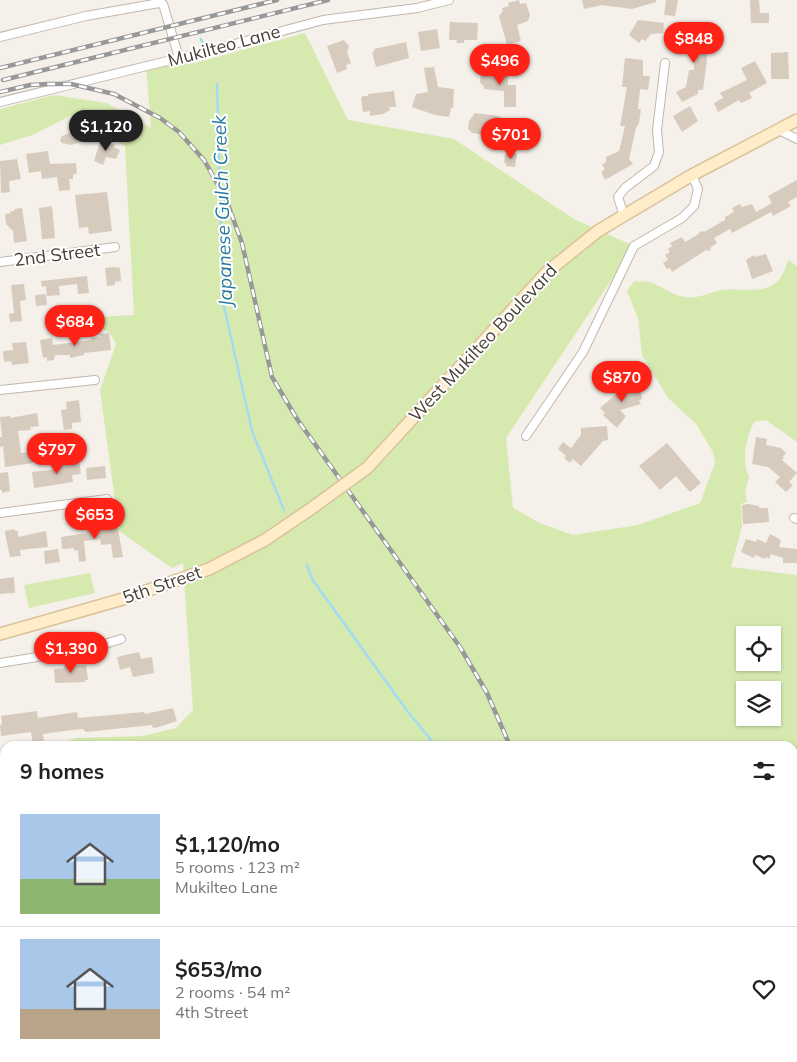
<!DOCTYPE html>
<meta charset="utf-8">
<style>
:root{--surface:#fff;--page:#f6f6f6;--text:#222;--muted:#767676;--line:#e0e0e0;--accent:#ff2216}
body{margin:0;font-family:Mulish,sans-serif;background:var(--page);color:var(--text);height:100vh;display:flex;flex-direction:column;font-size:19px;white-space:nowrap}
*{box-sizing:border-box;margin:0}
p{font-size:16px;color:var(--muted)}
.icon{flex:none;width:28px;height:28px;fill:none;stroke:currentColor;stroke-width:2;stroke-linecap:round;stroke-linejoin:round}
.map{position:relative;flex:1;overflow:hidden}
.drawer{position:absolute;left:0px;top:741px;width:798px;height:321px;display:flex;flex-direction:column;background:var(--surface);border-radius:15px 15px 0 0;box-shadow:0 1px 4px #0004}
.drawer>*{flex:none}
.buttons{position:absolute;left:736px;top:626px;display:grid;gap:10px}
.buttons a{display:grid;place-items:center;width:45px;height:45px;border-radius:0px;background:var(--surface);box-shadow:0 1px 4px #0004;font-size:25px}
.price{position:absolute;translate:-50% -42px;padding:0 11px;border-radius:18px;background:var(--accent);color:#fff;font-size:16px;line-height:32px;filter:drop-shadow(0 1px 2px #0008)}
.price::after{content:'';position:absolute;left:50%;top:30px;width:15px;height:11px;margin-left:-8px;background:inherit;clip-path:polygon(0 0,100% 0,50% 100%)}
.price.selected{background:#222;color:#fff}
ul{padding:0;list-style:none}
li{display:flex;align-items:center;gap:15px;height:125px;padding:0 20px}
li+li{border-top:1px solid var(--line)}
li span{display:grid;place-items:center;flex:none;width:140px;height:100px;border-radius:0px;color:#555}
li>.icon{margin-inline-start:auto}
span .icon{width:60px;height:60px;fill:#fffc;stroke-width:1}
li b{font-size:21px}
h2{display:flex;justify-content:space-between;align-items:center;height:60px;padding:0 20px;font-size:21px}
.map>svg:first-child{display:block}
.green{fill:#d6eab0;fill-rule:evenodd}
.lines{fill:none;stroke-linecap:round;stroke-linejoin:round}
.stream{stroke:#a4daf3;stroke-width:2.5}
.building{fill:#d7cbbe}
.street-casing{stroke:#c1b7ab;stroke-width:10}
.secondary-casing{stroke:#d9c299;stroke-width:14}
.street{stroke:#fff;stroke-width:8}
.secondary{stroke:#ffecc9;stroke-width:11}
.rail-casing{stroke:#989898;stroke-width:4.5}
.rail{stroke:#fff;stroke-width:2.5;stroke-dasharray:8;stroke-linecap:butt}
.secondary-bridge-casing{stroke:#d9c299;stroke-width:14;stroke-linecap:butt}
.secondary-bridge{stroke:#ffecc9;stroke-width:11}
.labels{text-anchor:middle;stroke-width:4;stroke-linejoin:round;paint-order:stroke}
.street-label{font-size:18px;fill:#494037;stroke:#fff}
.water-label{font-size:19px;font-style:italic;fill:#2779a0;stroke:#fff}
</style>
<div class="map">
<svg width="797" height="1062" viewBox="0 0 797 1062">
<rect width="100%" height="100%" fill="#f5f0e9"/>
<!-- green -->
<path class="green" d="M305,33L348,120L454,139L574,219L634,246L506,438L513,508L540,523L573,535L638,525L700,503L715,463L713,452L696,424L668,398L642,355L638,319L627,291L634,281C639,282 644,281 649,282C661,285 673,296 685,297C699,299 710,292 722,290C751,287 778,300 788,260L797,266V442L766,420L754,422C746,439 741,461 749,477L745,492L747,502L741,504L742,527L731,567L797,575V1062H18L15,1058H792V746H52L76,738L143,736L176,728L193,710L183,563L172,568L119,531L100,390L116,344L109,332L98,327L94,317L134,315L125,146L76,113L33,135L0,145V109L54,95L106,103L151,128L146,66L195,63ZM745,635H772V662H745ZM745,690H772V718H745Z
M90,573L95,593L29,608L24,585Z"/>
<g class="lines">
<!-- stream -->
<path class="stream" d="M201,39L203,44
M217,84L223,302L252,431L284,510
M307,565L312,579L408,712L436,746
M508,1062L510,1058"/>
</g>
<!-- building -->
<path class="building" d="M519,0L520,4L526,3L530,15L528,21L517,25L521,41L507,45L499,16L503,11L502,8L509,6L508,3Z
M582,0H656V2L632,9L602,5L584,9Z
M666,0H678L675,16L664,15Z
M750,0H759L760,13H769V23H751Z
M638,20L664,23L663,33L651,34L645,41L642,39L639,43L629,35Z
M450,22L478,23L477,40H464V43H456L457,40H449Z
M437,29L440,48L421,51L418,32Z
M684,31L700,32V40H706L707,60L703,90H698V94L682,102L676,92L686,87L689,70H694V46H677L680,32Z
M344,40L349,46L347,52L351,63L346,65L347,69L337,73L327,46Z
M406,42L409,58L376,67L372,52L374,51V49Z
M788,52L789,79H771V53Z
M625,58L643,60V76H650L648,90L640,89L638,109H641L639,123L636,128L629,159L633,164L605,180L602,174V171L605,169L602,165L606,162V157L619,151L625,126H620L627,87H622Z
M755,61L767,83L749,93L752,98L741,103L739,100L718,112L714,103L723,98L720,93L747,80L741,68Z
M434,67L438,87L454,89L453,108H451L449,117L435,115L412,107L416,94L428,92L424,68Z
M481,71H503V76H508V85H516V107H504V91L484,89V86L480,83Z
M394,91L396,107H389L390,110L383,114L370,116V111L363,112L361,98L363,96H368V94Z
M690,106L698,121L682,132L673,116Z
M475,113L499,116L504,122L487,135L472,133L468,129L469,121Z
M83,128L97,134L94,143L87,140L71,145L62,143L60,140L62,136Z
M497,130L516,133L514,145L496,143Z
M101,139L115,145L114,147L120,150L116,159L106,157L103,165L94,161Z
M48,151L50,164L76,163L77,174H73V179H69L70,190L59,191L57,177L42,179L41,171L29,173L26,154Z
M509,152L517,154L515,167L506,166V163H504L505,155Z
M17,159L21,179L9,181L10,192L1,193L0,161Z
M797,180V197L788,202L791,206L773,216L771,212L732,233L730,229L714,238L717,243L711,247L710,251L706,250L672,272L670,268L667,269L663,263L668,260L665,255L670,252L668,249L672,246L670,243L682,237L685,242L697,235L701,231L704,232L725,220V217L734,212L732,208L740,204L742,207L752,204L756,212L772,203L768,196Z
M107,192L112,231L89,234L88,227L79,228L75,195Z
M52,206L55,238L42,239L39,208Z
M22,208L27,241L14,243L13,231L6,224L5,214L11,213L10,211H15L14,209Z
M766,254L773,271L752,279L746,260L754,255L755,257Z
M114,267L120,268L121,281L115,282V285L107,286L105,268Z
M87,276L89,293L78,294L77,284L59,286L60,295L47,296L46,286L42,287L41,281Z
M24,284L26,300L20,301L22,321L10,322L9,314L14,313L11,285Z
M46,294L47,305L36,306L35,295Z
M109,333L111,350L84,353V355L70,358V355H55L54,360L47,361V357L43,358L40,340L52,338L53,345L92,340V338L101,337L100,334Z
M26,342L29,363L12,365L11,361L4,362L3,351L13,350L12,343Z
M633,379L636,390L640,389L642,399L639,400L641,404L620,410L626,416L617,428L603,415L605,413L600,408L622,389L621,385L625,384L624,382Z
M79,400L81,422L72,423V429L64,430L61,410L67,409L66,402Z
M37,413L39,426L30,427L31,430L18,431L21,453L31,452L33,463L5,467L3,446L0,447V437H2L0,417L10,416V418Z
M607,426L608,440L603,441L581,466L573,459L570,463L564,458L566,456L558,449L563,442L571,448L581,435V428Z
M756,437L767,439L766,445L781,448L786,453L783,457L784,458L782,460L797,473L789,482L793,485L786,492L775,482L780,477L768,467L752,464Z
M667,443L701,483L690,492L676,476L660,490L639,466Z
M79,460L81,474L72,475L73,482L34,488L32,472L58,469L57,463Z
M105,466L106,478L87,480L86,468Z
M8,472L10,491L2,493V490H0V473Z
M748,504L759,506V508H768L769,522L743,524L742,505Z
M108,522V524L117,523L123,557L113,558L111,544L101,545L100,539L84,541L86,561L79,562L78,550L74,551V548L62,549L61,537L87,533L86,527Z
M15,529V531H18V537L46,531L48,547L20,550L21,556L10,557L5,533V531Z
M770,534L781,540L779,547L797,549V563H783V558L771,554L769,559L766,557L765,559L755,555L754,558L741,552L746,539L756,542L757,539L766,543Z
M58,549L60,562L45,564L44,551Z
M14,577L15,593L0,594V579Z
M139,652L141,659L152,657L154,673L133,677L130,667L120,670L117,657Z
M86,665L88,680H85V682L55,683L54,669L64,668V666Z
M173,708L177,721L159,727L153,728L152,725L86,732L83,729L64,731L43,734L44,742L33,744L31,732L1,736L0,726L2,723L1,716L37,711L38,718L77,712L78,718L144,712L145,714Z"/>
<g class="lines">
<defs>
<path id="street" d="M0,37L86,16L159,3L163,4L179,58
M0,102L216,49L323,20L417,8L449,0
M779,130L797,139
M624,216L618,197L625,188L654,166L659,152L657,130L665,63
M0,262L115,247
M0,390L95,380
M526,436L583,352L634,246L682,218L694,206L698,189L692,175
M0,513L107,499
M794,518L797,519
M0,663L92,648L121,639"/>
<path id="secondary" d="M367,468L547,272L598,231L692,175L797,120
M0,634L123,599L209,569L265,540L312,508"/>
</defs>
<!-- street casing -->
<use href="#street" class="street-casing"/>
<!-- secondary casing -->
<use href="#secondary" class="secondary-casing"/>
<!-- street -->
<use href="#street" class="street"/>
<!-- secondary -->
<use href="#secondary" class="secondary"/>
<defs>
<path id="rail" d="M0,68L277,0
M3,80L328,0
M0,92L30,85L48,84H71L114,94L160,118L179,132L204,160L226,199L242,243L272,377L297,419L460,647L487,693L510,746
M570,1058V1062"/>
</defs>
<!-- rail casing -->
<use href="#rail" class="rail-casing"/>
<!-- rail -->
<use href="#rail" class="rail"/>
<defs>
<path id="secondary-bridge" d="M312,508L367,468"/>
</defs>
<!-- secondary-bridge casing -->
<use href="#secondary-bridge" class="secondary-bridge-casing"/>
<!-- secondary-bridge -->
<use href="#secondary-bridge" class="secondary-bridge"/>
</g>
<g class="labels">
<!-- street labels -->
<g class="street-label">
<text transform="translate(224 46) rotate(-15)" y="6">Mukilteo Lane</text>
<text transform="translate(57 255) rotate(-7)" y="6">2nd Street</text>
<text transform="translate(483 343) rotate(-47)" y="6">West Mukilteo Boulevard</text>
<text transform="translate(162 585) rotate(-19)" y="6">5th Street</text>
</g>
<!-- water labels -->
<g class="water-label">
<text transform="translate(222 211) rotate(-92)" y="7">Japanese Gulch Creek</text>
</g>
</g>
</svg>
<div class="buttons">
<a><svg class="icon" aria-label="locate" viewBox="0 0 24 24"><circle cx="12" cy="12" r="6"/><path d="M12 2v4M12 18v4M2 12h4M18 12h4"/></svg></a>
<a><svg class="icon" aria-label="layers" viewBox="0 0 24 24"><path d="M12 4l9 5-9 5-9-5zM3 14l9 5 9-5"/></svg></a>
</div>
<b class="price" style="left:694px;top:64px">$848</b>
<b class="price" style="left:500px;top:86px">$496</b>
<b class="price selected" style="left:106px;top:152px">$1,120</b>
<b class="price" style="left:511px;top:160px">$701</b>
<b class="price" style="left:75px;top:347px">$684</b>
<b class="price" style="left:622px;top:403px">$870</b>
<b class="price" style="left:57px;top:475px">$797</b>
<b class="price" style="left:95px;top:540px">$653</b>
<b class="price" style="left:71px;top:674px">$1,390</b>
<section class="drawer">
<h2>9 homes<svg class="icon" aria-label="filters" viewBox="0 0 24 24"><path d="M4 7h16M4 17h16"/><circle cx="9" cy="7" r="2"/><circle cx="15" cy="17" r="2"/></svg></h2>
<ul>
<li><span style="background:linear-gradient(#a9c7e8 65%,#8fb573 0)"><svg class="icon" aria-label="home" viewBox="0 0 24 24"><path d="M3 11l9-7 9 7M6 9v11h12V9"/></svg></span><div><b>$1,120/mo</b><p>5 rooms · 123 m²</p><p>Mukilteo Lane</p></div><svg class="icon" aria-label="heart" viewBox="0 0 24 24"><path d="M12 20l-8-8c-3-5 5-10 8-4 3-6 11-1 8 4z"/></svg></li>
<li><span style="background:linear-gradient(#a9c7e8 70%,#b9a48a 0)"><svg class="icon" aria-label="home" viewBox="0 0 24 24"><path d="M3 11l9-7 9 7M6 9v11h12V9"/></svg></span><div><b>$653/mo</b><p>2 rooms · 54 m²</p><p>4th Street</p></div><svg class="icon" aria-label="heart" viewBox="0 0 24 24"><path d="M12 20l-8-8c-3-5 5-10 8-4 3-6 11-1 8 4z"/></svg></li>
</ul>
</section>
</div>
